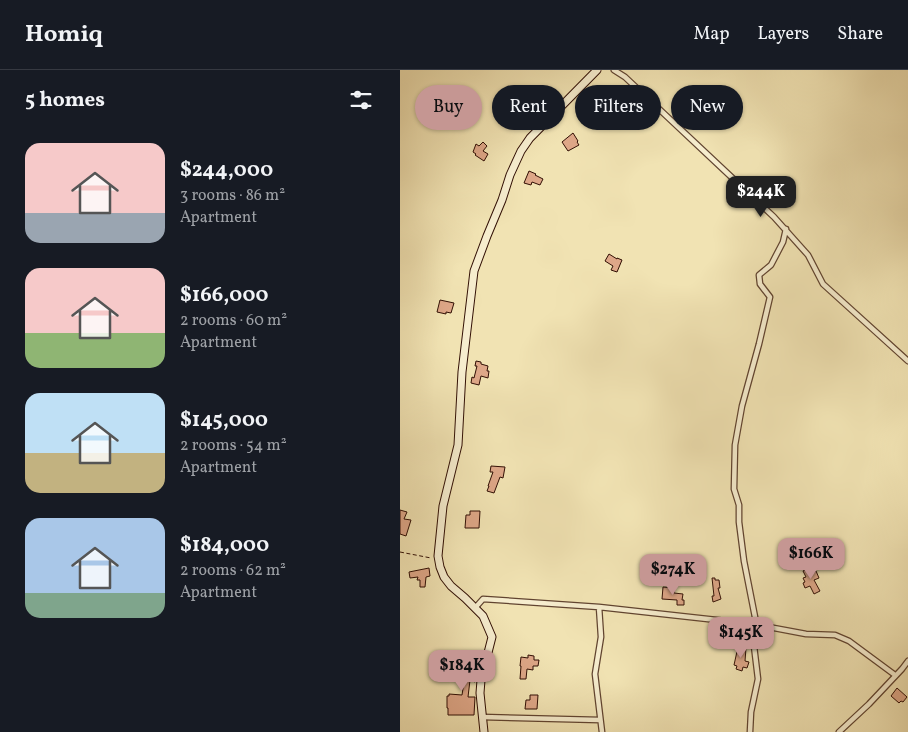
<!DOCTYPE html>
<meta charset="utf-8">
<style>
:root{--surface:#171b24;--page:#20242c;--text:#f1f3f6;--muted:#9ea1a6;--line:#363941;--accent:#c59692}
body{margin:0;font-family:Vollkorn,serif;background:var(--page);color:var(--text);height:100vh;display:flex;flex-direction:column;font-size:19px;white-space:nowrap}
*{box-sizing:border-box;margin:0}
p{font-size:16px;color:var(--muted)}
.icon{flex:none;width:28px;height:28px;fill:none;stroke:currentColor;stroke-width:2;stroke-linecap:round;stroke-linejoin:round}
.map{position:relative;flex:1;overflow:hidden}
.sheet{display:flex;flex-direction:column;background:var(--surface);width:400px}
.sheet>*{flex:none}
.guide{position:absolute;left:15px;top:15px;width:418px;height:45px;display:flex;gap:10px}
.price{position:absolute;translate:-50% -42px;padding:0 11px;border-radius:10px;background:var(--accent);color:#111;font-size:16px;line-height:32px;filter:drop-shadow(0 1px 2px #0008)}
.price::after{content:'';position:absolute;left:50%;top:30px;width:15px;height:11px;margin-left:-8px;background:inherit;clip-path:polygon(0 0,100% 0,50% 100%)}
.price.current{background:#222;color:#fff}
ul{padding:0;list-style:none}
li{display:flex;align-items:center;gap:15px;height:125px;padding:0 25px}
li span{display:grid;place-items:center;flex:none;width:140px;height:100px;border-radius:15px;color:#555}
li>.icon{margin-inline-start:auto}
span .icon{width:60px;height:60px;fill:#fffc;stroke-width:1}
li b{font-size:21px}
h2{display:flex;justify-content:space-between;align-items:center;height:60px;padding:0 25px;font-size:21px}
.tag{padding:0 18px;border-radius:22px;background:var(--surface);box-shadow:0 1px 4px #0004;font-size:18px;line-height:45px}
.tag.current{background:var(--accent);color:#111}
header{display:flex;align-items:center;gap:30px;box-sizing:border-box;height:70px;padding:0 25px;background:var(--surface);border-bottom:1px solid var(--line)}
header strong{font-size:24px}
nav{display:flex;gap:28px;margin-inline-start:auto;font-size:18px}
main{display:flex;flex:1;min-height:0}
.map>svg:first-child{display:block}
.building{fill:#dea788;stroke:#310f04}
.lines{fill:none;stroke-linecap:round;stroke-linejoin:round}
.minor-casing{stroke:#614430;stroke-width:7}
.secondary-casing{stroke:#310f04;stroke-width:9}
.path{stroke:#310f04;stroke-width:1;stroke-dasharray:4 2.5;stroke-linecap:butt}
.minor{stroke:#f6edce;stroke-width:4.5}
.secondary{stroke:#f6edce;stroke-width:7}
</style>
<header>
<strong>Homiq</strong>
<nav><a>Map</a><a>Layers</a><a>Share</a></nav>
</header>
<main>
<section class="sheet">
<h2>5 homes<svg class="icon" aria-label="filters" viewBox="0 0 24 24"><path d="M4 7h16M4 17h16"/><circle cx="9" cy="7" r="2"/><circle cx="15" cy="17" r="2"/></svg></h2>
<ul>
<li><span style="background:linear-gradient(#f6c9c9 70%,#9aa5b1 0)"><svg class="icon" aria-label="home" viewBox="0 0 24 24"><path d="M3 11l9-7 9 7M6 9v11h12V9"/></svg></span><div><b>$244,000</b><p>3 rooms · 86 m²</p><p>Apartment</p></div></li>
<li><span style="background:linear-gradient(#f6c9c9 65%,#8fb573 0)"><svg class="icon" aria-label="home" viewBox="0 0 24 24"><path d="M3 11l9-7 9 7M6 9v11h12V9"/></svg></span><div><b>$166,000</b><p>2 rooms · 60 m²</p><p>Apartment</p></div></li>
<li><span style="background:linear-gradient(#bfe0f5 60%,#c2b280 0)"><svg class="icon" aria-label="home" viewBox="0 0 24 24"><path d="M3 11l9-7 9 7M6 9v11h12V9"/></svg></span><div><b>$145,000</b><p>2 rooms · 54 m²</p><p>Apartment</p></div></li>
<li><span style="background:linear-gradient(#a9c7e8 75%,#7fa58c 0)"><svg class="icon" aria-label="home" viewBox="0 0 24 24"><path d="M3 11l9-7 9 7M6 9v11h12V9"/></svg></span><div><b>$184,000</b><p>2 rooms · 62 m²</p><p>Apartment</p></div></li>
</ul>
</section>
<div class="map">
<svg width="508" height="662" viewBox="0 0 508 662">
<rect width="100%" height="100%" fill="#f1e3b3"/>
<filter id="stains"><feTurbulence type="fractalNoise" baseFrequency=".004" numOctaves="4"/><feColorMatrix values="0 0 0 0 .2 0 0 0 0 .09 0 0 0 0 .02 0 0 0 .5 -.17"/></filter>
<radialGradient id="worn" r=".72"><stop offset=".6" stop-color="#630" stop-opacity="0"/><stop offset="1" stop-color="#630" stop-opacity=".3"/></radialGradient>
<!-- building -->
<path class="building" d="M226,16L231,22L230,23L232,25L228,30L226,29L222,33L216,25Z
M173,63L178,71L177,72L179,75L168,81L162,72Z
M83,72L87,76L83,81L88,84L84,91L75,85L76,84L73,82L76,74L79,76Z
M129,101L136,104L135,105L143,109L140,115L132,112L131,115L124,113Z
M209,184L217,189V188L222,190L217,202L211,200L213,196L205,191Z
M40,230L54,233L51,243L46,242V244L37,242Z
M76,291L81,292V294L88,296L87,301H89L88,308L81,306L79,315L71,313L72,307L74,308L77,296H75Z
M91,396L105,397L103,408L100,407L94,423L87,421L89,416H88L93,402H90Z
M0,440L7,442L4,449L11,450L6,466L0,464Z
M70,441H80L79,458H65L66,445H70Z
M411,497L414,503L416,501L419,508L414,510L420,521L414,524L410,516L405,518L403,513L405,512L403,508L406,507L403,501Z
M29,498L30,506L26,507L25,517H20V510H17L18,507L10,508L9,502Z
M312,508H315V510H319L320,518H318L321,529L313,532L312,526H314Z
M263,517L274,518V523L283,524L282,530H284V535H277V530L262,529Z
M338,577L346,578L345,591L349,592L347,598L343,597L342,601L336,599L337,596L334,595Z
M128,585L134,586V590H139L138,596H133V600L127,599L126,609H120L121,596H120L121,587L128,588Z
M64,593L73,596L72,601L77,603L75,612L70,610L68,627H75L74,645H48V638H47V626H49V624L62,625L64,612L54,608L55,605L50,603L53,594L63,597Z
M497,618L507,627L503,632L501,631L499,633L491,626Z
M130,625H138L137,639H125L126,630H130Z"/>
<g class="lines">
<defs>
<path id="minor" d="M214,0L225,7L374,147L408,185L423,214L508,291
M199,537L201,567L195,604L202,662
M75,538L83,529L199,537L353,554L406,564L435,565L449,571L495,605
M82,647L200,650
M350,662L351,642L358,609L354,576L353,554L355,547L344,491L339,452V435L334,419L335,375L342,336L359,274L370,227L360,214L359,205L371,195L383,172L386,159
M439,662L469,634L502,599L508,591"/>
<path id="secondary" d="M84,662L80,623L81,610L92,567L83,546L65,528L51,516L44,507L40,497L38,486L43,436L58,375L62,302L74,201L87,166L102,130L110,105L121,81L130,68L197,0"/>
</defs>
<!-- minor casing -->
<use href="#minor" class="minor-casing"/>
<!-- secondary casing -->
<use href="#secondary" class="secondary-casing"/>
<!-- path -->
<path class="path" d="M0,482L31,488"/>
<!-- minor -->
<use href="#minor" class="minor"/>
<!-- secondary -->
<use href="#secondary" class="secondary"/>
</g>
<rect width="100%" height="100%" filter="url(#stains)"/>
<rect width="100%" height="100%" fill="url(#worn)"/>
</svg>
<b class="price current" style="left:361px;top:148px">$244K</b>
<b class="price" style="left:411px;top:510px">$166K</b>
<b class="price" style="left:273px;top:526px">$274K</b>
<b class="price" style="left:341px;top:589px">$145K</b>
<b class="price" style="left:62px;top:622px">$184K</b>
<div class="guide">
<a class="tag current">Buy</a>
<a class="tag">Rent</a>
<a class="tag">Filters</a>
<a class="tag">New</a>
</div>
</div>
</main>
